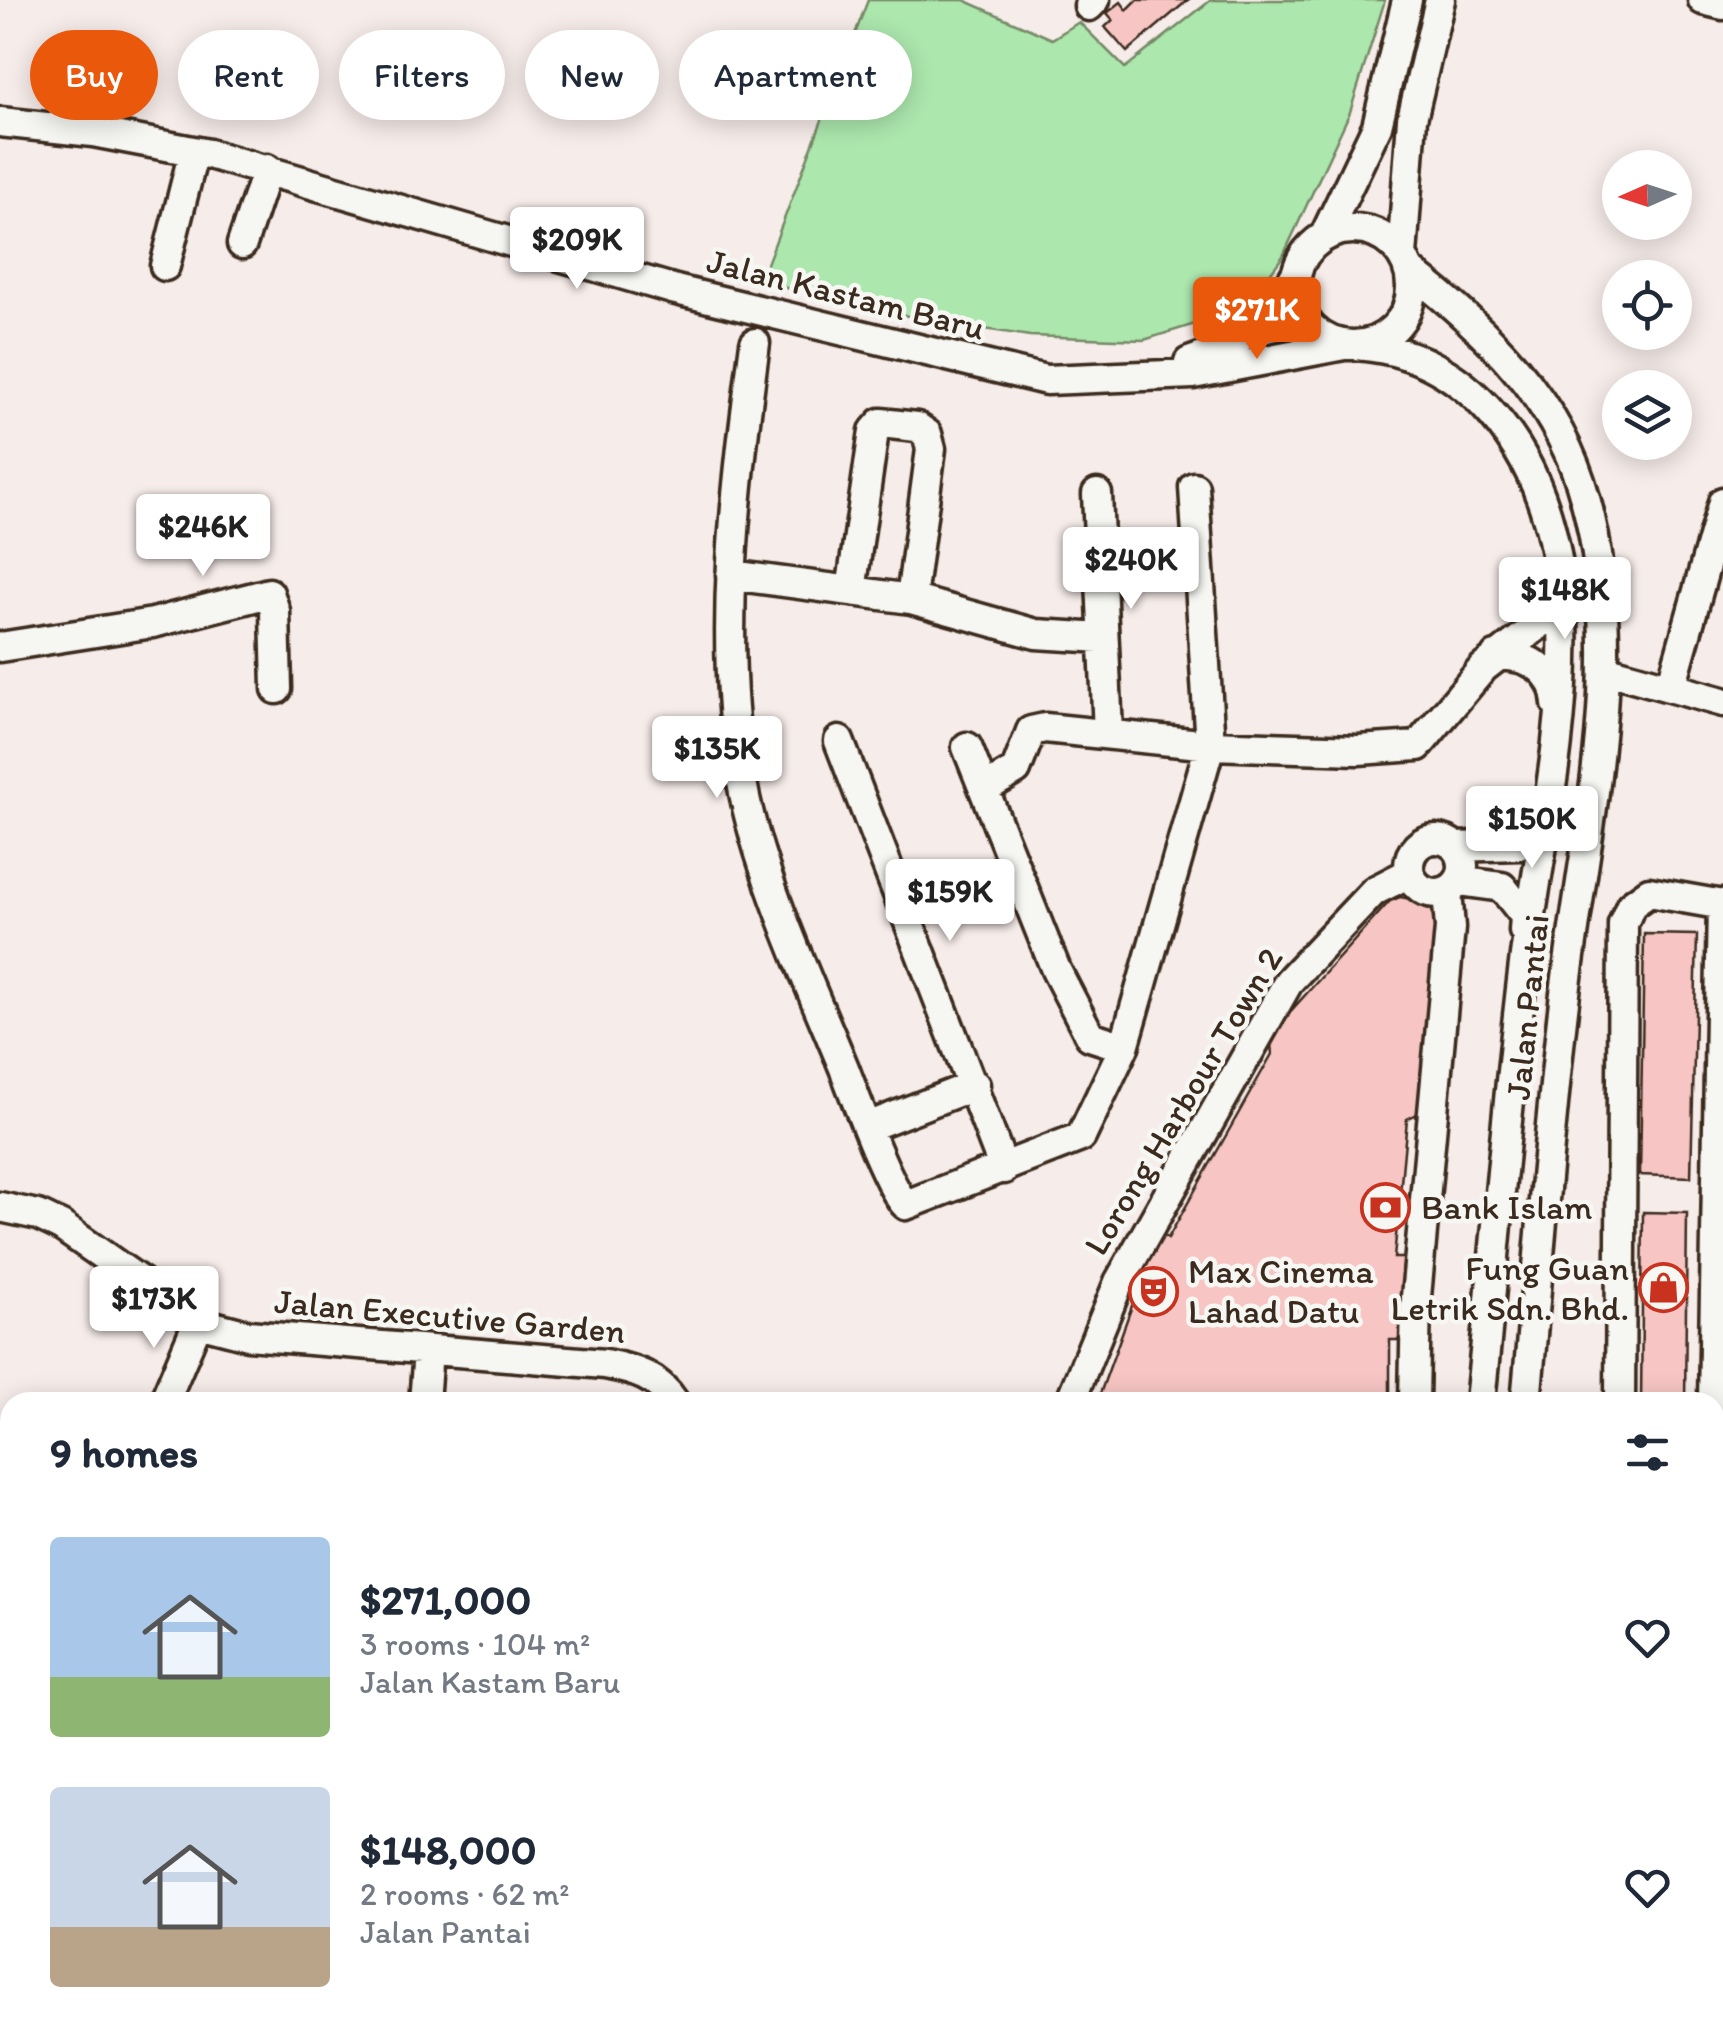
<!DOCTYPE html>
<meta charset="utf-8">
<style>
:root{--surface:#fff;--page:#f6f6f7;--text:#1f2937;--muted:#747a83;--accent:#ea580c}
body{margin:0;font-family:Itim,sans-serif;background:var(--page);color:var(--text);height:100vh;display:flex;flex-direction:column;font-size:38px;white-space:nowrap}
*{box-sizing:border-box;margin:0}
p{font-size:32px;color:var(--muted)}
.icon{flex:none;width:55px;height:55px;fill:none;stroke:currentColor;stroke-width:2;stroke-linecap:round;stroke-linejoin:round}
.map{position:relative;flex:1;overflow:hidden}
.drawer{position:absolute;left:0px;top:1392px;width:1725px;height:642px;display:flex;flex-direction:column;background:var(--surface);border-radius:30px 30px 0 0;box-shadow:0 5px 25px #0003}
.drawer>*{flex:none}
.hud{position:absolute;left:30px;top:30px;width:1000px;height:90px;display:flex;gap:20px}
.needle{width:65px;rotate:267deg}
.tools{position:absolute;left:1602px;top:150px;display:grid;gap:20px}
.tools a{display:grid;place-items:center;width:90px;height:90px;border-radius:50%;background:var(--surface);box-shadow:0 5px 25px #0003;font-size:50px}
.price{position:absolute;translate:-50% -85px;padding:0 22px;border-radius:10px;background:#fff;color:#222;font-size:32px;line-height:65px;filter:drop-shadow(0 2px 5px #0008)}
.price::after{content:'';position:absolute;left:50%;top:60px;width:30px;height:22px;margin-left:-15px;background:inherit;clip-path:polygon(0 0,100% 0,50% 100%)}
.price.current{background:var(--accent);color:#fff}
ul{padding:0;list-style:none}
li{display:flex;align-items:center;gap:30px;height:250px;padding:0 50px}
li span{display:grid;place-items:center;flex:none;width:280px;height:200px;border-radius:10px;color:#555}
li>.icon{margin-inline-start:auto}
span .icon{width:120px;height:120px;fill:#fffc;stroke-width:1}
li b{font-size:42px}
h2{display:flex;justify-content:space-between;align-items:center;height:120px;padding:0 50px;font-size:42px}
.pill{padding:0 35px;border-radius:45px;background:var(--surface);box-shadow:0 5px 25px #0003;font-size:35px;line-height:90px}
.pill.current{background:var(--accent);color:#fff}
.map>svg:first-child{display:block}
.green{fill:#ace7ad;stroke:#748866;stroke-width:2.5}
.building{fill:#f7c6c4;stroke:#3b2a1e;stroke-width:2.5}
.lines{fill:none;stroke-linecap:round;stroke-linejoin:round}
.minor-casing{stroke:#3b2a1e;stroke-width:35}
.minor{stroke:#f6f6f2;stroke-width:28}
.labels{text-anchor:middle;stroke-width:9;stroke-linejoin:round;paint-order:stroke}
.street-label{font-size:35px;fill:#3b2a1e;stroke:#f6f6f2}
.poi-label{font-size:35px;fill:#3b2a1e;stroke:#f6f6f2;text-anchor:start}
</style>
<div class="map">
<svg width="1723" height="2033" viewBox="0 0 1723 2033">
<rect width="100%" height="100%" fill="#f6ece9"/>
<filter id="ink" filterUnits="userSpaceOnUse"><feTurbulence type="fractalNoise" baseFrequency=".01" numOctaves="2"/><feDisplacementMap in="SourceGraphic" scale="20" xChannelSelector="R" yChannelSelector="G"/><feConvolveMatrix kernelMatrix="1 2 1 2 8 2 1 2 1" color-interpolation-filters="sRGB"/></filter>
<g filter="url(#ink)">
<!-- green -->
<path class="green" d="M868,0H964L1052,39L1079,22L1125,68L1211,0H1385L1350,112L1283,256L1258,290L1211,319L1144,340L1030,336L930,321L760,282Z"/>
<!-- building -->
<path class="building" d="M1188,0L1127,52L1105,27L1113,20L1107,13L1121,2L1127,10L1137,0Z
M1400,897L1426,902L1441,924L1427,1109L1407,1119L1394,1258H1405L1402,1340H1390V1402H1097L1137,1292L1125,1287L1157,1232L1168,1238L1272,1054L1270,1034L1390,901Z
M1644,934L1697,935L1691,1177L1640,1175Z
M1643,1212L1687,1213L1685,1402H1641Z"/>
<g class="lines">
<defs>
<path id="minor" d="M1703,0L1723,5
M1089,6L1095,0
M0,122L93,132L209,154L676,290L1046,380L1193,374L1344,345
M1295 287a58 58 0 1 1 116 0a58 58 0 1 1-116 0Z
M1324,237L1377,126L1407,0
M242,244L267,169
M1402,256L1412,119L1440,0
M165,266L194,151
M1408,269C1486,329 1559,400 1585,498C1631,664 1582,843 1563,1010C1548,1140 1538,1272 1526,1402
M755,343C736,487 717,637 742,782C757,870 809,983 844,1068C854,1094 889,1190 906,1205L1081,1137L1124,1047L1210,745L1194,487
M1354,345C1409,348 1456,372 1492,414C1617,556 1544,796 1524,964C1506,1110 1495,1256 1480,1402
M1189,362C1240,345 1272,319 1297,272
M1097,494L1108,732
M731,575L911,599L1036,634L1103,638
M851,591L874,431L881,423L917,427L927,434L931,449L911,599
M0,647L153,623L269,593L275,611L277,689
M1496,656C1527,654 1555,669 1557,704
M1604,669L1723,702
M1671,687L1723,502
M839,741L1004,1169
M967,747L1056,970L1090,1036L1124,1047
M984,789L1016,770L1031,731L1045,728L1210,745L1358,750L1418,746L1483,668L1550,616L1556,591
M1409 866a27 27 0 1 1 54 0a27 27 0 1 1-54 0Z
M1455,847L1519,845L1541,834L1544,820
M1459,881L1502,887L1525,916L1524,931
M870,1126L975,1085
M0,1207L38,1215L61,1226L198,1322L248,1335L605,1364C636,1370 657,1376 674,1402
M164,1402L198,1322
M424,1402L428,1351
M1070,1402L1119,1282L1289,981L1374,891L1409,873
M1414,1402L1416,1297L1450,928L1447,891
M1620,1402L1623,924L1631,905L1649,892L1723,905
M1713,1402L1722,904
M1715,1653H1723
M1715,1736L1723,1735
M0,1800L10,1837
M62,2025L65,2033
M1135,2025V2033
M1497,2025V2033
M1541,2025L1542,2033
M796,2033V2032"/>
</defs>
<!-- minor casing -->
<use href="#minor" class="minor-casing"/>
<!-- minor -->
<use href="#minor" class="minor"/>
</g>
</g>
<!-- icons -->
<defs>
<symbol id="bank-ring" viewBox="-11 -11 22 22"><circle r="9.5" fill="#f6f6f2" stroke="#c8321e" stroke-width="1.5"/><path d="M-6-4H6V4H-6ZM0-2.3a2.3 2.3 0 1 0 0 4.6a2.3 2.3 0 1 0 0-4.6Z" fill="#c8321e"/></symbol>
<symbol id="shop-ring" viewBox="-11 -11 22 22"><circle r="9.5" fill="#f6f6f2" stroke="#c8321e" stroke-width="1.5"/><path d="M-5-2.5h2.3a2.7 3.5 0 0 1 5.4 0H5L5.5 6h-11ZM-1.5-2.5h3a1.5 2.3 0 0 0-3 0Z" fill="#c8321e"/></symbol>
<symbol id="theatre-ring" viewBox="-11 -11 22 22"><circle r="9.5" fill="#f6f6f2" stroke="#c8321e" stroke-width="1.5"/><path d="M-5-5.5Q0-4 5-5.5V0Q5 5 0 6Q-5 5-5 0ZM-3.3-2.5H-1v1.5H-3.3ZM1-2.5H3.3v1.5H1ZM-2.8 1Q0 5.5 2.8 1Z" fill="#c8321e"/></symbol>
</defs>
<g fill-rule="evenodd">
<use href="#bank-ring" x="1358" y="1180" width="55" height="55"/>
<use href="#shop-ring" x="1636" y="1260" width="55" height="55"/>
<use href="#theatre-ring" x="1126" y="1264" width="55" height="55"/>
</g>
<g class="labels">
<!-- street labels -->
<g class="street-label">
<text transform="translate(846 294) rotate(14)" y="12">Jalan Kastam Baru</text>
<text transform="translate(1527 1007) rotate(-84)" y="12">Jalan Pantai</text>
<text transform="translate(1183 1101) rotate(-59)" y="12">Lorong Harbour Town 2</text>
<text transform="translate(450 1316) rotate(5)" y="12">Jalan Executive Garden</text>
</g>
<!-- poi labels -->
<g class="poi-label">
<text x="1421" y="1219">Bank Islam</text>
<text x="1629" y="1280" text-anchor="end">Fung Guan<tspan x="1629" dy="40">Letrik Sdn. Bhd.</tspan></text>
<text x="1188" y="1283">Max Cinema<tspan x="1188" dy="40">Lahad Datu</tspan></text>
</g>
</g>
</svg>
<div class="tools">
<a><svg class="needle" viewBox="-14 -14 28 28"><path d="M0-13l5 13h-10z" fill="#e53935"/><path d="M0 13l5-13h-10z" fill="#747a83"/></svg></a>
<a><svg class="icon" aria-label="locate" viewBox="0 0 24 24"><circle cx="12" cy="12" r="6"/><path d="M12 2v4M12 18v4M2 12h4M18 12h4"/></svg></a>
<a><svg class="icon" aria-label="layers" viewBox="0 0 24 24"><path d="M12 4l9 5-9 5-9-5zM3 14l9 5 9-5"/></svg></a>
</div>
<b class="price" style="left:577px;top:292px">$209K</b>
<b class="price current" style="left:1257px;top:362px">$271K</b>
<b class="price" style="left:203px;top:579px">$246K</b>
<b class="price" style="left:1131px;top:612px">$240K</b>
<b class="price" style="left:1565px;top:642px">$148K</b>
<b class="price" style="left:717px;top:801px">$135K</b>
<b class="price" style="left:1532px;top:871px">$150K</b>
<b class="price" style="left:950px;top:944px">$159K</b>
<b class="price" style="left:154px;top:1351px">$173K</b>
<div class="hud">
<a class="pill current">Buy</a>
<a class="pill">Rent</a>
<a class="pill">Filters</a>
<a class="pill">New</a>
<a class="pill">Apartment</a>
</div>
<section class="drawer">
<h2>9 homes<svg class="icon" aria-label="filters" viewBox="0 0 24 24"><path d="M4 7h16M4 17h16"/><circle cx="9" cy="7" r="2"/><circle cx="15" cy="17" r="2"/></svg></h2>
<ul>
<li><span style="background:linear-gradient(#a9c7e8 70%,#8fb573 0)"><svg class="icon" aria-label="home" viewBox="0 0 24 24"><path d="M3 11l9-7 9 7M6 9v11h12V9"/></svg></span><div><b>$271,000</b><p>3 rooms · 104 m²</p><p>Jalan Kastam Baru</p></div><svg class="icon" aria-label="heart" viewBox="0 0 24 24"><path d="M12 20l-8-8c-3-5 5-10 8-4 3-6 11-1 8 4z"/></svg></li>
<li><span style="background:linear-gradient(#c9d6e8 70%,#b9a48a 0)"><svg class="icon" aria-label="home" viewBox="0 0 24 24"><path d="M3 11l9-7 9 7M6 9v11h12V9"/></svg></span><div><b>$148,000</b><p>2 rooms · 62 m²</p><p>Jalan Pantai</p></div><svg class="icon" aria-label="heart" viewBox="0 0 24 24"><path d="M12 20l-8-8c-3-5 5-10 8-4 3-6 11-1 8 4z"/></svg></li>
</ul>
</section>
</div>
